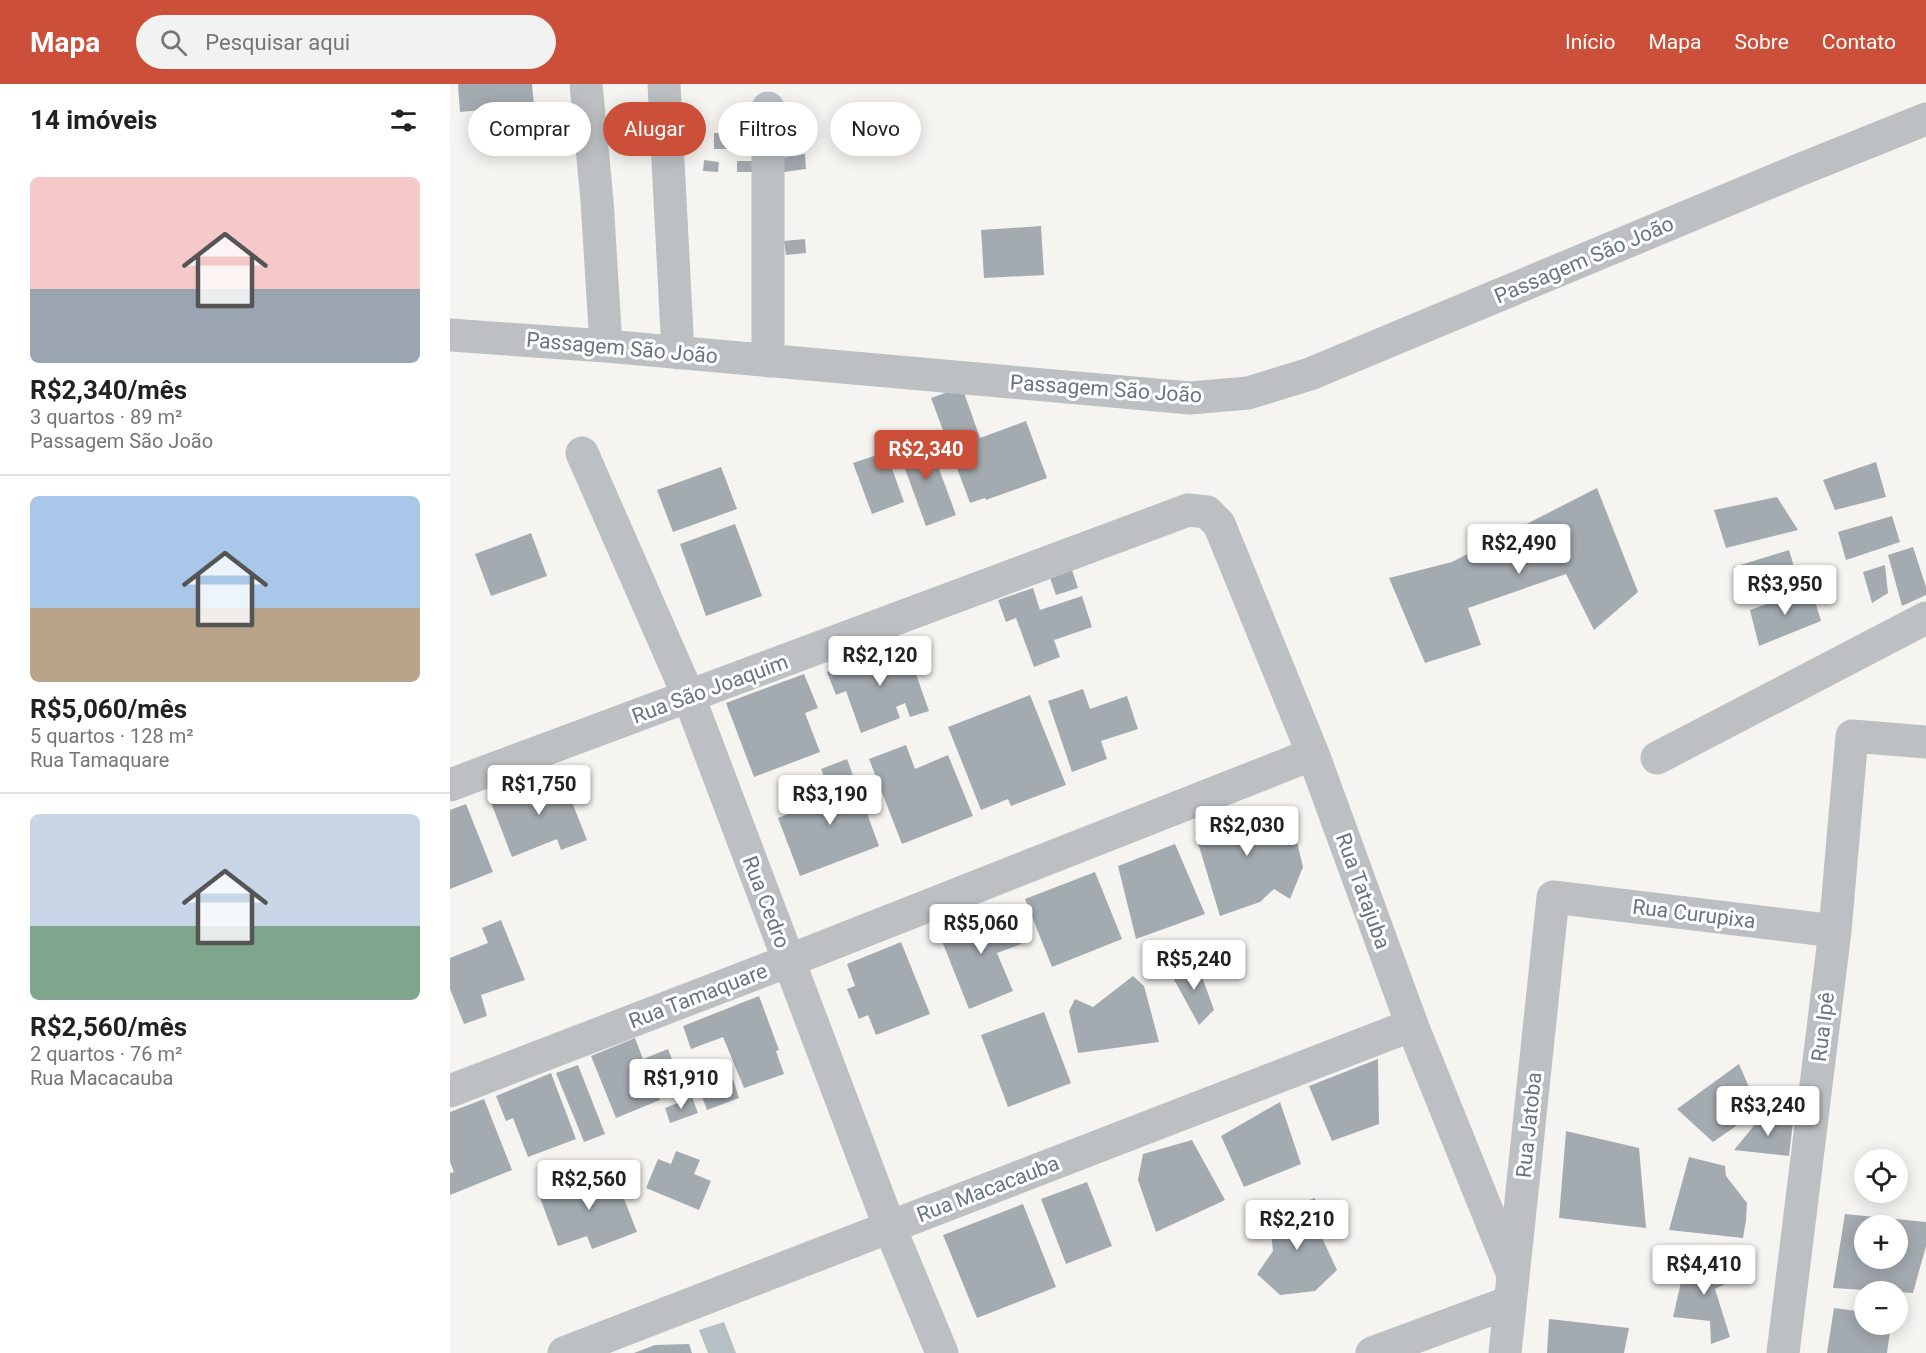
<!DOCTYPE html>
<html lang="pt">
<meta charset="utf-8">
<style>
:root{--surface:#fff;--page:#f2f2f2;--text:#222;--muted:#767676;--line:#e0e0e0;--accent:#cc4f3a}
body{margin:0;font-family:Roboto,sans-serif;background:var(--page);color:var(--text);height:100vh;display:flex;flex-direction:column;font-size:22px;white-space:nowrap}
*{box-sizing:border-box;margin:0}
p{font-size:20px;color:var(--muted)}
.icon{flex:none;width:33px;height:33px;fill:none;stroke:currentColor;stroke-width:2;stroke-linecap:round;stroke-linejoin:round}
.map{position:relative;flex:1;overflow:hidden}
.drawer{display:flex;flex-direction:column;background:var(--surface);width:450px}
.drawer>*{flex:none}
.banner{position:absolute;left:18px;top:18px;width:570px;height:54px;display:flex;gap:12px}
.buttons{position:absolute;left:1404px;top:1065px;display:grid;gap:12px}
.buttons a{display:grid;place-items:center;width:54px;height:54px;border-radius:50%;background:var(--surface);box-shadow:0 3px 15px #0003;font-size:30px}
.price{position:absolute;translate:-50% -51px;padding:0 14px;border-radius:6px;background:#fff;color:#222;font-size:20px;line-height:39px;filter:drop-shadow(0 2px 3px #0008)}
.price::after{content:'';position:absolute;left:50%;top:36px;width:18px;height:14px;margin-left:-9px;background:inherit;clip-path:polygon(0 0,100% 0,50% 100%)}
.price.active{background:var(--accent);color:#fff}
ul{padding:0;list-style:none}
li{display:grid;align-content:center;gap:12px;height:318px;padding:0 30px}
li+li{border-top:2px solid var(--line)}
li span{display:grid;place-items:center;height:186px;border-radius:9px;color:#555}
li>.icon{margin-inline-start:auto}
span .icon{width:108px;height:108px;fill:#fffc;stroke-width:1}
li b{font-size:26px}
h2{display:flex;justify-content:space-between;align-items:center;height:72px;padding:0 30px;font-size:26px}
.tag{padding:0 21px;border-radius:27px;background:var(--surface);box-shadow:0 3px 15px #0003;font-size:21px;line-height:54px}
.tag.active{background:var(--accent);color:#fff}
header{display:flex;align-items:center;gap:36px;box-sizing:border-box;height:84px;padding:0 30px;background:var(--accent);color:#fff}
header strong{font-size:28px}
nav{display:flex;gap:33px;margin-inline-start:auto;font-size:21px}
.search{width:420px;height:54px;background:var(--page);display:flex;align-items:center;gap:15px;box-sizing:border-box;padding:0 21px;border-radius:33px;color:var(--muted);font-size:22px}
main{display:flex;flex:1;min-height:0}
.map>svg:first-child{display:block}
.water{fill:#b4c0c3}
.building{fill:#a4abb0;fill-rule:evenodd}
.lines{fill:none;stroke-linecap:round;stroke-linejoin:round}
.minor{stroke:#bcc0c3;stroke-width:33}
.labels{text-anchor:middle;stroke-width:6;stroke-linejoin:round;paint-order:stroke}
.street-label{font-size:21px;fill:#67767f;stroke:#fff}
</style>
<header>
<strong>Mapa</strong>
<div class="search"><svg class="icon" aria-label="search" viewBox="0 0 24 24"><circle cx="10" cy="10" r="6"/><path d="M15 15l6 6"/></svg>Pesquisar aqui</div>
<nav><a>Início</a><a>Mapa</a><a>Sobre</a><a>Contato</a></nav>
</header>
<main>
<section class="drawer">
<h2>14 imóveis<svg class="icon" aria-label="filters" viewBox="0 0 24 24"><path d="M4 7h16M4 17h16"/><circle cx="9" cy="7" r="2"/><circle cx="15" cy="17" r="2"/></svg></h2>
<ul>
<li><span style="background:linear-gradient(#f6c9c9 60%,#9aa5b1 0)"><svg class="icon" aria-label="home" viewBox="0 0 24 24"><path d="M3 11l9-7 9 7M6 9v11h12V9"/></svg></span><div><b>R$2,340/mês</b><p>3 quartos · 89 m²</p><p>Passagem São João</p></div></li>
<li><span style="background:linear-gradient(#a9c7e8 60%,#b9a48a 0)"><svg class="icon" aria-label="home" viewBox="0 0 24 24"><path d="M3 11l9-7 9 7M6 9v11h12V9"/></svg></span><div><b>R$5,060/mês</b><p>5 quartos · 128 m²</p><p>Rua Tamaquare</p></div></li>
<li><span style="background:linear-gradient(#c9d6e8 60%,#7fa58c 0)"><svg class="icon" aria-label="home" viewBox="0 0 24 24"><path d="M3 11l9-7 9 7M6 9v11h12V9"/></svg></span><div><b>R$2,560/mês</b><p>2 quartos · 76 m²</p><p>Rua Macacauba</p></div></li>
</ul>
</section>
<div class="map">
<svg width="1476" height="1269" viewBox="0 0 1476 1269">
<rect width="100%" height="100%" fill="#f5f4f1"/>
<!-- water -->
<path class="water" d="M274,1238L286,1269H258L249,1246Z"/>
<!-- building -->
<path class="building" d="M8,0H82L84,21L10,28Z
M349,22L350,34L330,36L329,24Z
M264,49H297V65H264Z
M333,50H348V64H333Z
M355,70L356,85L334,88L333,73Z
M254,76L269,78L268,88L253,87Z
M287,77H302V88H287Z
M591,142L594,191L534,194L531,146Z
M355,155L356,169L336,171L334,157Z
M512,303L530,354L576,337L597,394L536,416L535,414L520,419L481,314Z
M477,352L506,431L476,442L447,363Z
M436,368L454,418L422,430L403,379Z
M1426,378L1436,413L1385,426L1373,396Z
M271,383L287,425L223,448L207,406Z
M1147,404L1188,508L1144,546L1116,490L1018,524L1031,561L975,579L939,494L1002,478Z
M1327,413L1348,446L1276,464L1264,426Z
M1442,432L1450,458L1396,476L1388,448Z
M285,440L312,512L256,532L230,460Z
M81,449L97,492L41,512L25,470Z
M1463,463L1476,503V511L1452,522L1438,471Z
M1339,466L1348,496L1293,515L1284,483Z
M1435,481L1438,509L1422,519L1413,488Z
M621,483L628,504L606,511L599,491Z
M583,504L590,526L632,512L642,543L604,556L610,573L584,583L566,534L556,538L548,516Z
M1361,504L1371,537L1309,562L1300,526Z
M455,559L479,627L460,633L455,619L446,623L450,634L411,649L396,607L386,611L377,588Z
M354,590L368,624L355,629L370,668L304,693L276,619Z
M633,605L640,625L677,612L688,645L651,657L657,675L622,688L598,617Z
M580,611L616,701L561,722L558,715L531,726L498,643Z
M456,661L465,685L498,671L523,732L452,760L419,675Z
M397,675L429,762L350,792L328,734L394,709L387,694L376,698L371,685Z
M110,688L137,756L111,766L107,755L62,773L40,716Z
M16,720L43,788L0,805V726Z
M799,723L844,746L853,783L840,815L824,805L810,818L770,832L745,749L750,730Z
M725,760L755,830L686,855L668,782Z
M645,788L672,855L602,883L575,815Z
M556,822L571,860L547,869L563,907L519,925L488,847Z
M51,836L75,896L31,911L37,932L14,940L0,905V874L38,859L32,844Z
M451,858L480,930L426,951L418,931L409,935L397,905L405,902L397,880Z
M746,876L764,926L749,941L721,890Z
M683,892L694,902L709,958L628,969L619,927L625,915L643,923Z
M309,912L329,966L326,967L334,990L294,1004L273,953L241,965L233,942Z
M594,928L621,999L558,1023L531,951Z
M185,954L193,975L218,965L233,1003L209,1013L210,1016L166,1034L141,972Z
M928,975L929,1040L882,1057L859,1002Z
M1289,980L1309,1026L1263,1058L1227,1025Z
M128,981L155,1050L134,1058L106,989Z
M101,989L126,1055L78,1073L63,1034L56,1037L46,1012Z
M283,995L289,1014L257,1026L250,1007Z
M242,1013L248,1029L220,1039L215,1024Z
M34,1015L62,1086L0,1111V1089L4,1088L0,1078V1028Z
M830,1018L851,1080L794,1103L771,1052Z
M1312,1032L1343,1038L1339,1072L1284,1066Z
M1116,1047L1189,1064L1196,1144L1109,1134Z
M742,1056L775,1116L706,1148L688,1096L693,1070Z
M226,1067L250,1076L244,1090L261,1097L249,1126L196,1104L208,1075L221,1080Z
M1239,1073L1275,1082L1276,1092L1297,1119L1296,1136L1293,1154L1219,1146Z
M162,1084L187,1148L142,1165L137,1152L108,1162L89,1111Z
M637,1098L662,1162L616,1180L591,1115Z
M865,1114L873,1156L887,1186L865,1207L830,1211L807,1190L823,1167L819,1131Z
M573,1120L606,1203L527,1234L493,1151Z
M1395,1130L1476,1138V1162L1463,1209L1383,1204ZM1414,1142H1448V1174H1414Z
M1284,1179L1279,1198L1265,1205L1280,1253L1261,1260L1260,1237L1223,1233L1235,1181Z
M1384,1224L1414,1228V1240H1441L1437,1269H1377Z
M1099,1235L1179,1244L1174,1269H1097Z
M239,1260L242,1269H184L205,1261Z"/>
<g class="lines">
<!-- minor -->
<path class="minor" d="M136,0L147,116L156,262
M214,0L228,269
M318,24V277
M0,251L156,262L740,314L798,309L860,290L1349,86L1476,35
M132,369L239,613L440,1144L492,1269
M1207,674L1476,534
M0,701L738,426L757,428L769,440L863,670L962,941L1063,1191
M0,1007L338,877L863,670
M114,1269L962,941
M922,1269L1060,1218
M1055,1269L1103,813L1385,847
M1333,1269L1385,847L1402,652L1476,658"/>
</g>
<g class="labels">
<!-- street labels -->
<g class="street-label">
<text transform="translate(1134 176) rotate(-23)" y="7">Passagem São João</text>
<text transform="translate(172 264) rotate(5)" y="7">Passagem São João</text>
<text transform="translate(656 305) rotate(4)" y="7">Passagem São João</text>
<text transform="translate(260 605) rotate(-20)" y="7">Rua São Joaquim</text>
<text transform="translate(913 807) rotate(70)" y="7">Rua Tatajuba</text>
<text transform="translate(316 818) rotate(69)" y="7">Rua Cedro</text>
<text transform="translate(1244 830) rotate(7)" y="7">Rua Curupixa</text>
<text transform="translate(248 912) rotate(-21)" y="7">Rua Tamaquare</text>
<text transform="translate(1373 943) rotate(-83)" y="7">Rua Ipê</text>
<text transform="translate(1079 1041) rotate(-84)" y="7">Rua Jatoba</text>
<text transform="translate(538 1105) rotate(-21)" y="7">Rua Macacauba</text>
</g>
</g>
</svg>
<div class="buttons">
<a><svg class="icon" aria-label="locate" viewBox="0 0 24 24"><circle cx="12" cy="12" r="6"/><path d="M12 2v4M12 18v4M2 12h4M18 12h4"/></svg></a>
<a>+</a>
<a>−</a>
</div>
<b class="price active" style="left:476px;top:397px">R$2,340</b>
<b class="price" style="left:1069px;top:491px">R$2,490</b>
<b class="price" style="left:1335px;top:532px">R$3,950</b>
<b class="price" style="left:430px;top:603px">R$2,120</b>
<b class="price" style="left:89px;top:732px">R$1,750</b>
<b class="price" style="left:380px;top:742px">R$3,190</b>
<b class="price" style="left:797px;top:773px">R$2,030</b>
<b class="price" style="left:531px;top:871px">R$5,060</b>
<b class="price" style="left:744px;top:907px">R$5,240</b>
<b class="price" style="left:231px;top:1026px">R$1,910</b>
<b class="price" style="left:1318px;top:1053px">R$3,240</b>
<b class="price" style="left:139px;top:1127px">R$2,560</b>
<b class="price" style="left:847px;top:1167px">R$2,210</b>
<b class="price" style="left:1254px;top:1212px">R$4,410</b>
<div class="banner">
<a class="tag">Comprar</a>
<a class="tag active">Alugar</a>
<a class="tag">Filtros</a>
<a class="tag">Novo</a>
</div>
</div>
</main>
